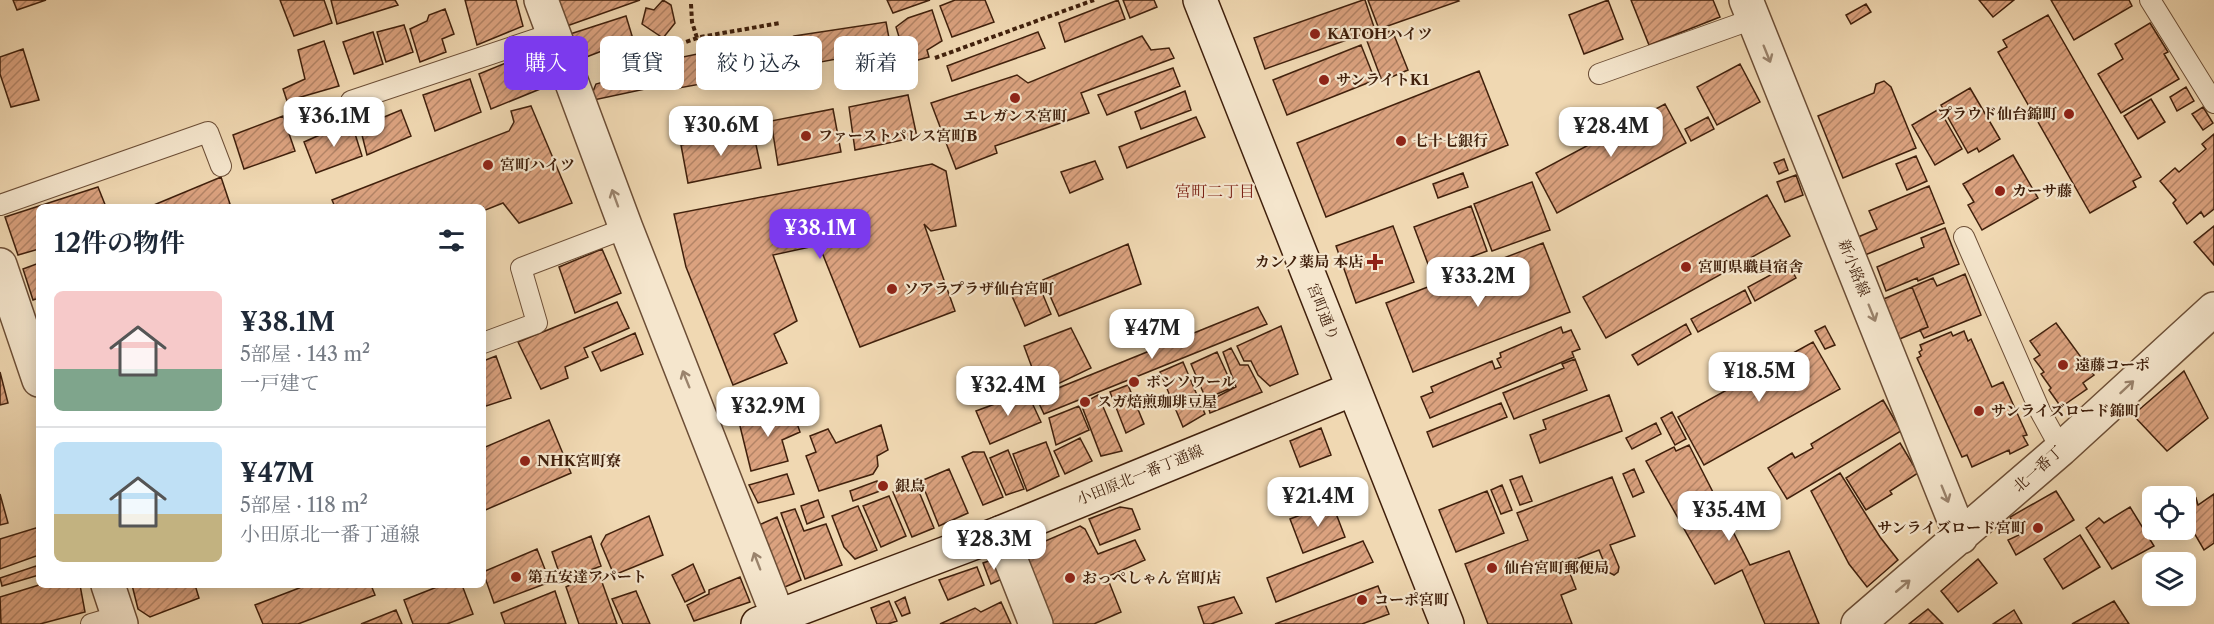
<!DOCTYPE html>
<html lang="ja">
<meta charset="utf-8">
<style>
:root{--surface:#fff;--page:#f6f6f7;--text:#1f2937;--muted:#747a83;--line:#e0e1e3;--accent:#7c3aed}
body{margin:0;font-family:"Libre Caslon Text","Noto Serif JP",serif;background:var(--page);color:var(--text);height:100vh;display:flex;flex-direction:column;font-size:22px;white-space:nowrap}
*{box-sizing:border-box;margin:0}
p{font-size:20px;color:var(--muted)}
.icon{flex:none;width:33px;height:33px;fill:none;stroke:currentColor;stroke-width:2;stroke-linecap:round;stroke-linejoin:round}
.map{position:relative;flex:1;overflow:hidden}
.side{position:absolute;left:36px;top:204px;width:450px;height:384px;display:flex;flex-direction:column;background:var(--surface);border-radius:9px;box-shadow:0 3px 15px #0003}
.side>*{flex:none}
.top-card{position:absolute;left:504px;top:36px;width:570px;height:54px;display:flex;gap:12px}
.controls{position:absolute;left:2142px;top:486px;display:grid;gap:12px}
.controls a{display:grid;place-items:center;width:54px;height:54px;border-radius:9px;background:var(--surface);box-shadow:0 3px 15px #0003;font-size:30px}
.price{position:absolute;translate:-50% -51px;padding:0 14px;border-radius:12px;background:#fff;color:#222;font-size:20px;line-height:39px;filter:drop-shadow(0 2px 3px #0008)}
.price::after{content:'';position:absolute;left:50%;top:36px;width:18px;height:14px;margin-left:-9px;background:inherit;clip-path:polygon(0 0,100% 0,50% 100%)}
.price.current{background:var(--accent);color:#fff}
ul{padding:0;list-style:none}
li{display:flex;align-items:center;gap:18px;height:150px;padding:0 18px}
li+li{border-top:2px solid var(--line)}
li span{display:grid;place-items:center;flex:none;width:168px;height:120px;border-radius:9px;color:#555}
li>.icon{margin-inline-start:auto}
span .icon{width:72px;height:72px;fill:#fffc;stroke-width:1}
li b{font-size:26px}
h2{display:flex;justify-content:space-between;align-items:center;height:72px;padding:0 18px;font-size:26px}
.pill{padding:0 21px;border-radius:9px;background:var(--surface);box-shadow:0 3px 15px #0003;font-size:21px;line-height:54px}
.pill.current{background:var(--accent);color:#fff}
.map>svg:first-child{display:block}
.building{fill:url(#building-hatch);stroke:#40200c;stroke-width:1.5}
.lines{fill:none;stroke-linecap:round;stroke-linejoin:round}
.lane-casing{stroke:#6c4e36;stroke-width:22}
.street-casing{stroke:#6c4e36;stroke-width:36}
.secondary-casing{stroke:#40200c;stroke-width:36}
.path{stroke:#40200c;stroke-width:4;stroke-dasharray:4.5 3;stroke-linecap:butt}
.lane{stroke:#f5e6cd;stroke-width:20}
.street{stroke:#f5e6cd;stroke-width:33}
.secondary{stroke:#f5e6cd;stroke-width:33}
.oneway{stroke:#9a836c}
.poi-dot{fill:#8f2418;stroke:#f5e6cd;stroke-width:2}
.labels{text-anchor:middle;stroke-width:4.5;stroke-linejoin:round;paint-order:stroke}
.poi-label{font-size:15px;font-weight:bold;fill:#40200c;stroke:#f5e6cd;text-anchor:start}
.street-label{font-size:15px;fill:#40200c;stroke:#f5e6cd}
.neighbourhood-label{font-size:16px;fill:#7a1f14;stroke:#f5e6cd}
</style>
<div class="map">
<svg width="2214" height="624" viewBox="0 0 2214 624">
<defs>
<pattern id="building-hatch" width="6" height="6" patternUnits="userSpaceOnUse" patternTransform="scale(1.5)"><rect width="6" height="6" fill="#dba27f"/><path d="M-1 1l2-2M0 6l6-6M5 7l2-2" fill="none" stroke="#b38466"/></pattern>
</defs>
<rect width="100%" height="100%" fill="#f0d8b2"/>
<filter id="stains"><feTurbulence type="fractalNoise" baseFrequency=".00333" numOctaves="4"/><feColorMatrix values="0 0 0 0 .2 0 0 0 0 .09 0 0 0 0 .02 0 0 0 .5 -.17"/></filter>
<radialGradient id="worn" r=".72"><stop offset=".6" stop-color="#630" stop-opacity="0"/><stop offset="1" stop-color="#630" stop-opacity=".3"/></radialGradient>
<!-- building -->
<path class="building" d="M13,0H46L17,10Z
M280,0H324L332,23L294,36Z
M331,0H395L398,5L337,24Z
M465,0H516L523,26L477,45Z
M555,0H640L564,27Z
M663,0L671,5L675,23L663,38L642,24L646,8L654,10Z
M887,0H930L893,13Z
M955,0H985L994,22L952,37L940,6Z
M1118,0L1125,19L1065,42L1059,23Z
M1123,0H1154L1157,7L1130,18Z
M1363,0H1365L1375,30L1265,69L1254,38Z
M1368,0H1458L1459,1L1379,29Z
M1608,0L1623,39L1584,54L1569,15Z
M1631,0H1713L1720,17L1649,45Z
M1979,0H2014L1993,17Z
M2051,0H2129L2132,6L2074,40Z
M1866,4L1871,12L1851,24L1846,15Z
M445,9L454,34L442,39L446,52L420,62L410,29L427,21L429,15Z
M932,10L942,41L927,50L929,57L907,63L896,27L908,18Z
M2048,15L2141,177L2133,181L2136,187L2090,213L1998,52L2007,47L2003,40Z
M626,16L633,39L576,61L567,35Z
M886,22L891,49L783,69L777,45L794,36Z
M2150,23L2168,52L2164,54L2179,79L2121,113L2098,74L2123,59L2115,44Z
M404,25L413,52L386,62L377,32Z
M1392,30L1408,70L1382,81L1367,41Z
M373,32L383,64L354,74L343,42Z
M1038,32L1045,48L952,81L947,66Z
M1142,36L1151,50L1169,48L1174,58L1081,93L1089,113L995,146L997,153L956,169L931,103L1017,75L1028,83Z
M324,41L339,86L287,101L283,89L305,79L298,50Z
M1361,45L1375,80L1287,115L1273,80Z
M23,49L39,100L11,107L0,74V57Z
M712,51H765L767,72L679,88L673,59Z
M513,60L520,66L532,63L545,87L491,109L479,74Z
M1740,64L1760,102L1717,125L1697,87Z
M657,67L664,85L589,101L596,84Z
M1173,68L1180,86L1107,115L1098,95Z
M1479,71L1508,145L1326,217L1297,143Z
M470,79L481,112L435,131L423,95Z
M1884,81L1891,87L1916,148L1843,178L1818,116L1874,93L1876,84Z
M2186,87L2194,101L2177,111L2170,97Z
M1970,88L2000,139L1979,152L1977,148L1968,153L1941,105Z
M1185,91L1191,110L1141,129L1135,112Z
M908,95L917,137L855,150L849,107Z
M2151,99L2165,122L2138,139L2124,116Z
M1665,104L1686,143L1557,213L1536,173Z
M531,106L572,203L519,223L503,203L483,211V207H335L332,200L509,131L514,122L511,111Z
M2203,107L2213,123L2203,130L2192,114Z
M833,109L841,152L778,165L771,121Z
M1939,109L1962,149L1935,165L1912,125Z
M401,110L411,136L367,155L360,127Z
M283,116L295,151L244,169L233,135Z
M1196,117L1205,137L1127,168L1119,147Z
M1708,117L1714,129L1691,141L1685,129Z
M351,121L362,156L316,173L304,142Z
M753,131L761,168L688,183L681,145Z
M2214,134V209L2204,217L2201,212L2187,224L2173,203L2176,200L2160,181L2175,168L2179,172L2206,149L2202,144Z
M2013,155L2038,198L1982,230L1968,205L1974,202L1963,184Z
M1916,156L1927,181L1907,190L1896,164Z
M1784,159L1788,170L1779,174L1774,163Z
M1095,161L1103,179L1070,193L1061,172Z
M932,164L946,171L956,226L931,231L924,224L955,311L860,347L819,245L773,255L797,321L774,334L787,363L733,385L686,267L674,214Z
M1463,173L1468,187L1438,198L1433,184Z
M1796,175L1803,195L1785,202L1777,182Z
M221,177L231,207H149Z
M1532,182L1550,230L1492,251L1474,204Z
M1929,186L1944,223L1865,255L1858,237L1877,229L1869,211Z
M98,187L106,207H39V249L18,255L5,217Z
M1767,195L1790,236L1606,338L1583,297Z
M1471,206L1487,251L1431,272L1414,227Z
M1393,226L1414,282L1356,303L1336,246Z
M2214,226V265L2194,242Z
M1945,228L1959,264L1918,281L1917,278L1886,291L1877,267L1924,247L1921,238Z
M1543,243L1570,312L1413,372L1386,303Z
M1128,244L1141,284L1059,316L1043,280Z
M602,249L621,293L575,313L559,267Z
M39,263V298L33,300L23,269Z
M1789,265L1796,278L1755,301L1748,287Z
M1965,274L1981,315L1924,338L1920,330L1928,327L1912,287L1933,278L1937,286Z
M1038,283L1051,314L1025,326L1012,296Z
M1912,287L1928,327L1895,341L1879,301Z
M1745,290L1751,303L1698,332L1691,319Z
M617,302L629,328L584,348L588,357L565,367L568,378L541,389L518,342Z
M1258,307L1267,324L1044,414L1036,397Z
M2056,323L2094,375L2083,383L2087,389L2061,407L2049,390L2051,388L2041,374L2044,372L2034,359L2040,355L2030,341Z
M1686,324L1691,334L1638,365L1632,355Z
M1281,326L1298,374L1270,386L1258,375L1251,361H1244L1237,346Z
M1825,326L1835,345L1825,349L1815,331Z
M1561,327L1563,333L1571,330L1580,349L1572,352L1574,357L1430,418L1421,397L1433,392L1431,387L1492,361L1495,369L1501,367L1497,359L1501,357L1500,353Z
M1071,328L1091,368L1041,392L1024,346Z
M1964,331L1968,341L1971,339L1992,387L2003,382L2027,435L2023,436L2028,445L2010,454L2009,450L1972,467L1967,455L1962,457L1917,358L1921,356L1919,352L1922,350L1920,345L1951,332L1953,336Z
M635,333L643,354L601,371L592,352Z
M1813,342L1840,389L1704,465L1678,417Z
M1231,348L1240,365H1248L1262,392L1210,413L1207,402L1236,387L1223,352Z
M1217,352L1233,387L1206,399L1191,364Z
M496,356L511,398L483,407V361Z
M1575,359L1587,390L1514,419L1503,393L1564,368L1562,364Z
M1183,362L1205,414L1183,427L1160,372Z
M2184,371L2208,418L2167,451L2133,415Z
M0,372L8,403L0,405Z
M1128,385L1144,424L1126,433L1110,392Z
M1027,392L1041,422L990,444L976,411Z
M1098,395L1122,451L1101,456L1081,404Z
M1609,395L1622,431L1540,463L1530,435L1546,429L1543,420Z
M1883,400L1901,431L1787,499L1768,468L1792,453L1795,458L1813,448L1811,444Z
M1501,403L1507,417L1433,447L1427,432Z
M1079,406L1089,430L1056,445L1049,418Z
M792,409L800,432L782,440L788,461L751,471L739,422Z
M1672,412L1686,439L1675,445L1661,418Z
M549,420L571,473L483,511V448Z
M1656,423L1661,434L1632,449L1626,438Z
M881,425L888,450L877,456L878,466L873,474L819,491L806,456L816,452L810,436L828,429L836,443Z
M1321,428L1331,455L1300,467L1290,441Z
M1080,438L1092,461L1065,474L1054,451Z
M1046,442L1059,476L1027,491L1013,454Z
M1900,443L1918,473L1890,491L1892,494L1866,510L1846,478Z
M1689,445L1750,565L1789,551L1819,624H1765L1742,570L1715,584L1646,461L1674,447L1676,451Z
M1008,450L1024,489L1006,495L990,458Z
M973,452H984L1003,497L983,505L962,457Z
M949,469L968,513L939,526L921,481Z
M1634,469L1644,492L1633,497L1623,474Z
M1840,473L1880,537L1898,560L1867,587L1849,564L1811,491Z
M787,474L794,494L758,503L749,485Z
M1522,476L1532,501L1520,505L1510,480Z
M1612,477L1635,536L1610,545L1619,567L1618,572L1614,575L1608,572L1599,550L1566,563L1576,589L1561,595L1572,624H1488L1465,564L1528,540L1517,513Z
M877,481L880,491L853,501L850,491Z
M915,482L934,528L912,537L893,492Z
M1502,485L1512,510L1501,514L1491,490Z
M1487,491L1504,533L1456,552L1439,510Z
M2056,491L2074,520L2016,555L2008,540L2019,535L2010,517Z
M0,494L8,523L0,525Z
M2214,494V543L2204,550L2186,519V504L2196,498L2198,505Z
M889,496L906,536L881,547L863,506Z
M818,500L824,517L807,524L801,506Z
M1332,503L1345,537L1303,553L1290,519Z
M858,506L877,550L855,559L844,547L832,516Z
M1120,507L1132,509L1140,529L1100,545L1089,519Z
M2130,507L2154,546L2112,569L2086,528L2099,518L2104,523Z
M795,509L804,531L826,524L842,565L805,579L781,513Z
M649,516L663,555L614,575L601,544L606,535Z
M777,517L801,580L778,590L752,528Z
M1080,526L1085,529L1098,554L1135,540L1145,560L1107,577L1121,612L1094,624H1049L1020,552Z
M39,527V555L0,569V539Z
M2080,535L2100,567L2063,589L2044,559Z
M591,536L601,566L562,581L552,552Z
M1363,541L1373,562L1276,602L1267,578Z
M537,549L550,582L494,603L483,572Z
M997,558L1004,578L991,584L983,563Z
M1978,559L1997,583L1958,612L1941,591Z
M693,564L705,592L685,602L672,575Z
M39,565V575L2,586L0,578Z
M977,567L984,585L948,600L939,580Z
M598,571L617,624H579L566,587Z
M740,577L750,602L694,621L687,605L709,594V590Z
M39,585H80L85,612L40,624H1L0,597Z
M132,585H195L199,598L150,617L138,609Z
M307,585H371L375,595L298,624H263L255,605Z
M442,585H462L473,614L447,624H413L404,600Z
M1378,586L1389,614L1362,624H1275Z
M555,591L566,624H505L501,613Z
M636,591L650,624H623L612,599Z
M905,597L910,613L902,616L895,602Z
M1234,597L1242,613L1211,624H1204L1198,607Z
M889,601L897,621L888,624H877L871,608Z
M2114,601L2129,624H2072Z
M1001,602L1011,624H940L975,608L981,612Z
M1928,609L1943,624H1909Z
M396,610L402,624H361Z
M2014,610L2022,624H1993Z"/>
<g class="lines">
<defs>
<path id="lane" d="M2150,0L2214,103
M1599,74L1753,19
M351,101L554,33
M0,205L208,132L221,166
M1964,237L2040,411L2061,449
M483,343L537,323L521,268L626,228
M91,624L118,616"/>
<path id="street" d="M541,0L626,228L778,616
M1746,0L1961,537
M0,265L39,380
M1000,533L1036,624
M108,585L121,624
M1858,624L2061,449L2214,309"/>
<path id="secondary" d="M1200,0L1447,624
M758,624L1000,533L1353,389"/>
</defs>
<!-- lane casing -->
<use href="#lane" class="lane-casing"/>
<!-- street casing -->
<use href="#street" class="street-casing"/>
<!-- secondary casing -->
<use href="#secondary" class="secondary-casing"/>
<!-- path -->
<path class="path" d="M691,4L692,22L697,38
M935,58L1094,0
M601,71L700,37L780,23"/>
<!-- lane -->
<use href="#lane" class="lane"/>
<!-- street -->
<use href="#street" class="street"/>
<!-- secondary -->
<use href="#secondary" class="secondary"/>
</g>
<!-- one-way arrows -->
<defs><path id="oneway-shaft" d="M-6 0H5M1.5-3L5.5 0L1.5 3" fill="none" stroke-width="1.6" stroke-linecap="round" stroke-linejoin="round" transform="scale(1.5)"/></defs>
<g class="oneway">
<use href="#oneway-shaft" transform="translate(1767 54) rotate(68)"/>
<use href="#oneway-shaft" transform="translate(615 198) rotate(-110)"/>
<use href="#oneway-shaft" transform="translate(1872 313) rotate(68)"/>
<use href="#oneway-shaft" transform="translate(686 379) rotate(-112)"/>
<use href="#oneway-shaft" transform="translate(2127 387) rotate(-43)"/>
<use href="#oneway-shaft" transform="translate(1945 494) rotate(68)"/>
<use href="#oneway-shaft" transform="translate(757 561) rotate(-111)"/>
<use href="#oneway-shaft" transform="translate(1903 586) rotate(-40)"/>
</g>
<!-- markers -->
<g class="poi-dot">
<circle cx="1315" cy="34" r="6"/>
<circle cx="1324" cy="80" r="6"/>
<circle cx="1015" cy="98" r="6"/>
<circle cx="2069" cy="114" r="6"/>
<circle cx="806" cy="136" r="6"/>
<circle cx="1401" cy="141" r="6"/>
<circle cx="488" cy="165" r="6"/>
<circle cx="2000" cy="191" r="6"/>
<path d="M1372 253h6v6h6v6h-6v6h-6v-6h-6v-6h6z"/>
<circle cx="1686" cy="267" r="6"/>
<circle cx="892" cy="289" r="6"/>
<circle cx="2063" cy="365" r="6"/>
<circle cx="1134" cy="382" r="6"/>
<circle cx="1085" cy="402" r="6"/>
<circle cx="1979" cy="411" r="6"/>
<circle cx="525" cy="461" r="6"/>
<circle cx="883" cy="486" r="6"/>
<circle cx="2038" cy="528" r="6"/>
<circle cx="1492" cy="568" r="6"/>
<circle cx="516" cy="577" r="6"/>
<circle cx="1070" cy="578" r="6"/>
<circle cx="1362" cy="600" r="6"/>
</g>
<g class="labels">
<!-- poi labels -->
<g class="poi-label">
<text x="1327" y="39">KATOHハイツ</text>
<text x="1336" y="85">サンライトK1</text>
<text x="2057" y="119" text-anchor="end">プラウド仙台錦町</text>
<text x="1015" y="121" text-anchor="middle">エレガンス宮町</text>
<text x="818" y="141">ファーストパレス宮町B</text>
<text x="1413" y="146">七十七銀行</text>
<text x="500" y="170">宮町ハイツ</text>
<text x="2012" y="196">カーサ藤</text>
<text x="1363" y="267" text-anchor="end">カンノ薬局 本店</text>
<text x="1698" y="272">宮町県職員宿舎</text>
<text x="904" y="294">ソアラプラザ仙台宮町</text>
<text x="2075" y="370">遠藤コーポ</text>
<text x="1146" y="387">ボンソワール</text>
<text x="1097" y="407">スガ焙煎珈琲豆屋</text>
<text x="1991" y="416">サンライズロード錦町</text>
<text x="537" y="466">NHK宮町寮</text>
<text x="895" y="491">銀鳥</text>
<text x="2026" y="533" text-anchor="end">サンライズロード宮町</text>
<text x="1504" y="573">仙台宮町郵便局</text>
<text x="528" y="582">第五安達アパート</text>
<text x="1082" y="583">おっぺしゃん 宮町店</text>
<text x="1374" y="605">コーポ宮町</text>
</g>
<!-- street labels -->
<g class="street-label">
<text transform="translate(1854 268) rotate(68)" y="5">新小路線</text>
<text transform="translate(1323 312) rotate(68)" y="5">宮町通り</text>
<text transform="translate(2038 469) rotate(-42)" y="5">北一番丁</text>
<text transform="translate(1140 475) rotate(-22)" y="5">小田原北一番丁通線</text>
</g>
<!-- neighbourhood labels -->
<g class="neighbourhood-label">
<text x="1215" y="197">宮町二丁目</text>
</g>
</g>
<rect width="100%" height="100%" filter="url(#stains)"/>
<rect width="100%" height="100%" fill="url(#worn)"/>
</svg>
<div class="controls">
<a><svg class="icon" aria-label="locate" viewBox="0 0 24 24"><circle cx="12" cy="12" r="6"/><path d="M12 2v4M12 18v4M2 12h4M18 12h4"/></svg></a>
<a><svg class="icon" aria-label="layers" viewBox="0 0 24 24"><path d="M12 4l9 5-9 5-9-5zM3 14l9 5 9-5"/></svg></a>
</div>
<b class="price" style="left:334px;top:148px">¥36.1M</b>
<b class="price" style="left:721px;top:157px">¥30.6M</b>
<b class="price" style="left:1611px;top:158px">¥28.4M</b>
<b class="price current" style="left:820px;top:260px">¥38.1M</b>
<b class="price" style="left:1478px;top:308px">¥33.2M</b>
<b class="price" style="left:1152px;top:360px">¥47M</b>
<b class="price" style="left:1759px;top:403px">¥18.5M</b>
<b class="price" style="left:1008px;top:417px">¥32.4M</b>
<b class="price" style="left:768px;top:438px">¥32.9M</b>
<b class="price" style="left:1318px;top:528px">¥21.4M</b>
<b class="price" style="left:1729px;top:542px">¥35.4M</b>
<b class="price" style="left:994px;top:571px">¥28.3M</b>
<div class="top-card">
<a class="pill current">購入</a>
<a class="pill">賃貸</a>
<a class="pill">絞り込み</a>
<a class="pill">新着</a>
</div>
<section class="side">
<h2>12件の物件<svg class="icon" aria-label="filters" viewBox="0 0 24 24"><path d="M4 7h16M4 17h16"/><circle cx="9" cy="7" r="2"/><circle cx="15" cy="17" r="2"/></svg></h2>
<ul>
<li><span style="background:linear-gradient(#f6c9c9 65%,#7fa58c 0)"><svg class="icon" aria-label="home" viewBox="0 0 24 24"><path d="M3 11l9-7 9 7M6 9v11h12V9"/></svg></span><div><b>¥38.1M</b><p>5部屋 · 143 m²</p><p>一戸建て</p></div></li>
<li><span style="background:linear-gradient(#bfe0f5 60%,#c2b280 0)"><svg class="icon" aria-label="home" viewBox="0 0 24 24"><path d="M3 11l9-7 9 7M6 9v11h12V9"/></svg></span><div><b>¥47M</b><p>5部屋 · 118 m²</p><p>小田原北一番丁通線</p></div></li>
</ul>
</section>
</div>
